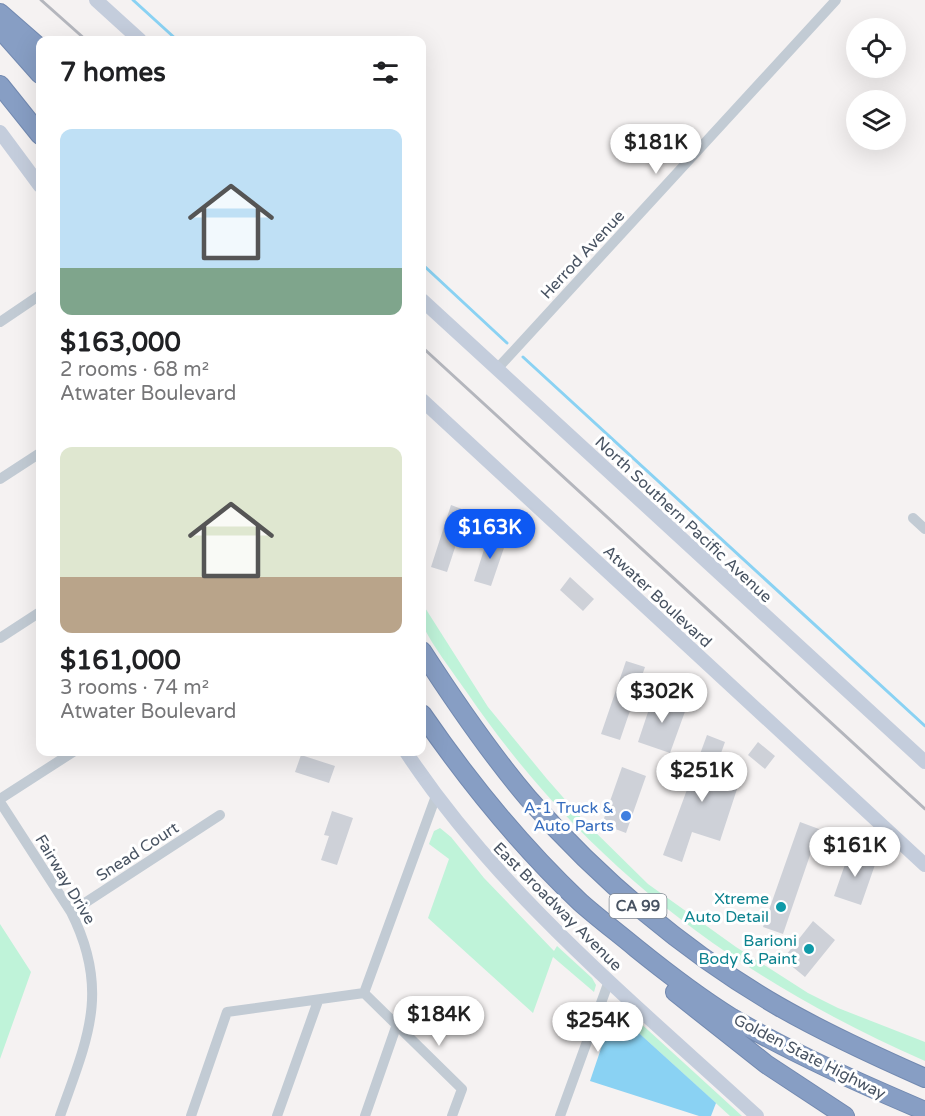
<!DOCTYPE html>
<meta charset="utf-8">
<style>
:root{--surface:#fff;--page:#f6f6f6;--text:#202124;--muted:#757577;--accent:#0e59f3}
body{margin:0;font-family:"Varela Round",sans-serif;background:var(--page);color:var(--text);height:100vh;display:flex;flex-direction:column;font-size:22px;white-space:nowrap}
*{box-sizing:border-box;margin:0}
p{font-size:20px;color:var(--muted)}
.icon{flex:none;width:33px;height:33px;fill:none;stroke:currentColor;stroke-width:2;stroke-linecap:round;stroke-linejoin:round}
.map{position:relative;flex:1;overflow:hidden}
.drawer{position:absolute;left:36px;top:36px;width:390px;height:720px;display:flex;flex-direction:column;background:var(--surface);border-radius:12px;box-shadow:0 6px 24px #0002}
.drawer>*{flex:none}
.buttons{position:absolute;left:846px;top:18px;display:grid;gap:12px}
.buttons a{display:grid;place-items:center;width:60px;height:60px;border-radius:50%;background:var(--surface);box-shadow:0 6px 24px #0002;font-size:30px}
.price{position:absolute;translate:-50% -51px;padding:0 14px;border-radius:21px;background:#fff;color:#222;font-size:20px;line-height:39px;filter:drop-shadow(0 2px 3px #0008)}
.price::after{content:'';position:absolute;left:50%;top:36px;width:18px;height:14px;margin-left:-9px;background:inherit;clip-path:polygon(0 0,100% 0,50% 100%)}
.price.on{background:var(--accent);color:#fff}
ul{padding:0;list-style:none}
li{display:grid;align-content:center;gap:12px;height:318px;padding:0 24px}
li span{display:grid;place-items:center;height:186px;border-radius:12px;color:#555}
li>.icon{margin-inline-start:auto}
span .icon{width:108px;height:108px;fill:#fffc;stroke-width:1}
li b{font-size:26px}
h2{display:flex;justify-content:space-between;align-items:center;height:72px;padding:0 24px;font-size:26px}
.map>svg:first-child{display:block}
.green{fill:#bff3d9}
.water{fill:#8ad2f3}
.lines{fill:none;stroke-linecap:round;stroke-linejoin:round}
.stream{stroke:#8ad2f3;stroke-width:3}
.building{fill:#ced1d8}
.highway-casing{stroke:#7289b0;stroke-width:20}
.street{stroke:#c2cbd4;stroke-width:10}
.secondary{stroke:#c4cddc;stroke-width:14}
.highway{stroke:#879ec4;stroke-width:18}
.rail{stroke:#b4b6bd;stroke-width:3}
.shop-dot{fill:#3f7fe0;stroke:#fff;stroke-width:2}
.culture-dot{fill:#0f9aa8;stroke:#fff;stroke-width:2}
.labels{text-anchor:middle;stroke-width:6;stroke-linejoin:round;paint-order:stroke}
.shield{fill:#fff;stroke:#7f8791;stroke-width:1.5}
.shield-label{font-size:15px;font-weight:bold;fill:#485362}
.street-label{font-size:16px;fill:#485362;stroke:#fff}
.shop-label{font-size:16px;fill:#366cbe;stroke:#fff;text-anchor:end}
.culture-label{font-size:16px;fill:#0d838f;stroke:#fff;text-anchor:end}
</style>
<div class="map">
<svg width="925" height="1116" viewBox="0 0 925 1116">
<rect width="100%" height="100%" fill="#f5f2f2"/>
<!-- green -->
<path class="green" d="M422,603L488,707L547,779L583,820L648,884L736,947L808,993L838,1008L925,1042V1061C736,978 585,865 468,694C458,679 425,636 422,622C420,616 421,609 422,603Z
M440,828L451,837L484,878L554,951L557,946L592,978L596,985L594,992L553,957L533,1013L428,918L449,859L429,844L434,831Z
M0,924L31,972L0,1059Z
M616,1009H625L742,1116H730L619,1015L612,1016Z"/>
<!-- water -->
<path class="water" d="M619,1015L716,1103L711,1116H699L590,1081L612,1016Z"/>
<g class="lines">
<!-- stream -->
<path class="stream" d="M133,0L177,40
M422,264L507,343
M523,357L925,726"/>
</g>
<!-- building -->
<path class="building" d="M451,505L467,511L447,572L431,567Z
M489,534L507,539L491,586L474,581Z
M570,577L594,599L583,611L560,590Z
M626,661L645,667L620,740L601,734Z
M654,694L687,706L670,753L638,742Z
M707,735L725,742L711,781L737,789L720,841L692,832L682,862L663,855Z
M758,742L775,756L765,769L748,755Z
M301,755L335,766L329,783L295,772Z
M622,767L646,776L626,833L602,824Z
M332,811L353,818L337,865L321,860L329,836L324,835Z
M800,822L819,829L783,934L763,927Z
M850,850L877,859L861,905L834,896Z
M813,921L835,940L805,977L783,959Z"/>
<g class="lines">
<defs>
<path id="highway" d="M0,13L40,48
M0,29L40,74
M0,85L40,135
M422,651C455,702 489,752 528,798C599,879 685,952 778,1006C825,1033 875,1056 925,1078
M422,714C468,781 521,846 580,902C598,918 618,933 636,948C667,973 698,997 732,1018C794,1054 859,1083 925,1111
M675,992L766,1064L845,1116"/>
</defs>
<!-- highway casing -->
<use href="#highway" class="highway-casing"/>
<!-- street -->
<path class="street" d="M0,322L40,295
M497,369L836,0
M0,479L40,453
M913,518L925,529
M0,638L40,612
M0,799L73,752
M0,802L71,912C111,991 87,1040 60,1116
M71,912L220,815
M364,993L436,796
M364,993L462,1089L452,1116
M191,1116L227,1012L364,993
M277,1116L318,1001
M365,1116L396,1027
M560,1116L609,981"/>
<!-- secondary -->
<path class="secondary" d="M96,0L140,40
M0,132L40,186
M422,300L925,762
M422,400L925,865
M406,752C500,894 633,1002 757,1116"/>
<!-- highway -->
<use href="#highway" class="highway"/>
<!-- rail -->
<path class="rail" d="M41,0L86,40
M422,347L925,809"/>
</g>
<!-- markers -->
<circle class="shop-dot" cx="626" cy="816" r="6"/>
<g class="culture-dot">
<circle cx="781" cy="907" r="6"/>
<circle cx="809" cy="949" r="6"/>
</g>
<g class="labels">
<!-- shield labels -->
<rect class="shield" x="609.5" y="894" width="57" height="24" rx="4.5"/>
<g class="shield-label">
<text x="638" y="911">CA 99</text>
</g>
<!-- street labels -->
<g class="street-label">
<text transform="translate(582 254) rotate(-47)" y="6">Herrod Avenue</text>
<text transform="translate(684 519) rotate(43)" y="6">North Southern Pacific Avenue</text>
<text transform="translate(658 596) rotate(43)" y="6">Atwater Boulevard</text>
<text transform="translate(137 851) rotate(-33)" y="6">Snead Court</text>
<text transform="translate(66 879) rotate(59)" y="6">Fairway Drive</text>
<text transform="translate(558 906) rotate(45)" y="6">East Broadway Avenue</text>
<text transform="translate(810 1056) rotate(27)" y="6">Golden State Highway</text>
</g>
<!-- shop labels -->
<g class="shop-label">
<text x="614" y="813">A-1 Truck &amp;<tspan x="614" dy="18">Auto Parts</tspan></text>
</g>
<!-- culture labels -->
<g class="culture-label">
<text x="769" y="904">Xtreme<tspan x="769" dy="18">Auto Detail</tspan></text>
<text x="797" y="946">Barioni<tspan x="797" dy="18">Body &amp; Paint</tspan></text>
</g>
</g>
</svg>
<div class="buttons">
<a><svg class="icon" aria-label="locate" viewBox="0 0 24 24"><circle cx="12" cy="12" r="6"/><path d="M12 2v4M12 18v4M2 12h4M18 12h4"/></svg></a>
<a><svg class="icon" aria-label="layers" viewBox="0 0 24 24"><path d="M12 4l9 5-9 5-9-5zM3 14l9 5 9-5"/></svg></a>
</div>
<b class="price" style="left:656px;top:175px">$181K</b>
<b class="price on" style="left:490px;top:560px">$163K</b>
<b class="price" style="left:662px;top:724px">$302K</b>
<b class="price" style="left:702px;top:803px">$251K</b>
<b class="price" style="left:855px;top:878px">$161K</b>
<b class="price" style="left:439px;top:1047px">$184K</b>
<b class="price" style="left:598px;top:1053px">$254K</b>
<section class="drawer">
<h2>7 homes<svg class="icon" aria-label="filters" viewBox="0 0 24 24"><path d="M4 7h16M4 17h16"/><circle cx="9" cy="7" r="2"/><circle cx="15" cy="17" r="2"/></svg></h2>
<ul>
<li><span style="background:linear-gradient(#bfe0f5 75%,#7fa58c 0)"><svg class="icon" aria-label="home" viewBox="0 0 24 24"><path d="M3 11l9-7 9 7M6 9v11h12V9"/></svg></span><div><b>$163,000</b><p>2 rooms · 68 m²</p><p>Atwater Boulevard</p></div></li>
<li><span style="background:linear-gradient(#dfe7d0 70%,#b9a48a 0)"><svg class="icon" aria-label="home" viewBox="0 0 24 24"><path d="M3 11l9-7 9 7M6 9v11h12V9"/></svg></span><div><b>$161,000</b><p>3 rooms · 74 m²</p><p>Atwater Boulevard</p></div></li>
</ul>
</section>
</div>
